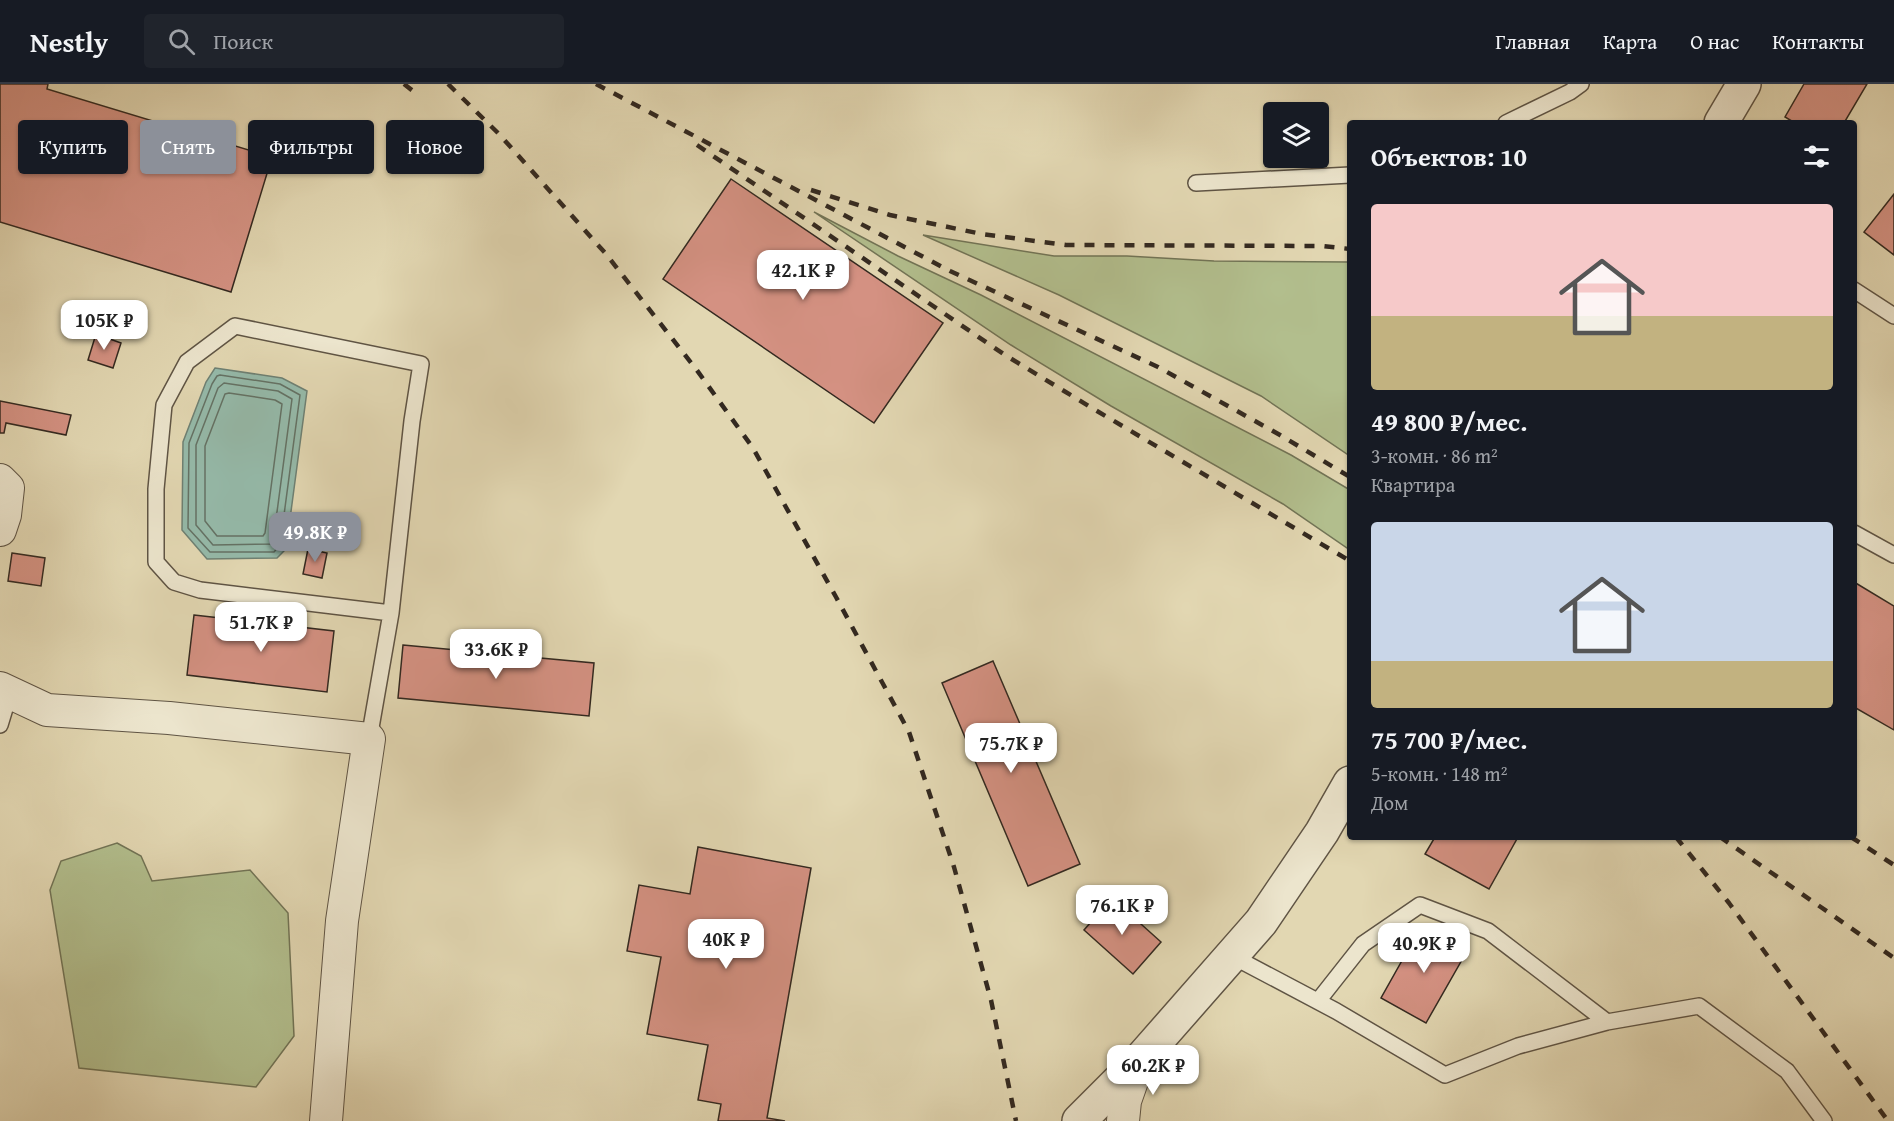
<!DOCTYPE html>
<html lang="ru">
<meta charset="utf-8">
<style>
:root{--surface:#171b24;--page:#20242c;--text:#f1f3f6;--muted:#9ea1a6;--line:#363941;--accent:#8c9099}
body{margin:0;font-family:"Gentium Book Plus",serif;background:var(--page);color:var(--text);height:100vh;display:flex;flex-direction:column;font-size:22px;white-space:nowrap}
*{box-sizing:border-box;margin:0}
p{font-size:20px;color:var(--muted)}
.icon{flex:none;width:33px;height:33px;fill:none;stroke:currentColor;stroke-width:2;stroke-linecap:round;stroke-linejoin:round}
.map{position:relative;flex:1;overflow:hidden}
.side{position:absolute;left:1347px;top:36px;width:510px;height:720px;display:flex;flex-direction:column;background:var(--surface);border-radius:6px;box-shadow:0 2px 4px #0004}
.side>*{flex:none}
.banner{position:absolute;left:18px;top:36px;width:570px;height:54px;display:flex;gap:12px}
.fabs{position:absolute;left:1263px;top:18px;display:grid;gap:12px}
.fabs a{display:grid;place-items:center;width:66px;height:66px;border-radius:6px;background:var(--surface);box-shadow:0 2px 4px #0004;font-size:30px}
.price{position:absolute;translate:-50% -51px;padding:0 14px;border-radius:12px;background:#fff;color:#222;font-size:20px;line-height:39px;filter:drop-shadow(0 2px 3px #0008)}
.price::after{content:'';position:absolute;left:50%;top:36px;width:18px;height:14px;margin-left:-9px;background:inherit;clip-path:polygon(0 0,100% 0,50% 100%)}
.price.on{background:var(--accent);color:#fff}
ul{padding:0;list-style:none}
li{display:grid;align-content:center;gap:12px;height:318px;padding:0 24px}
li span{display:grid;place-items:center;height:186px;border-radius:6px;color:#555}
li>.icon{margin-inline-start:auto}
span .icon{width:108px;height:108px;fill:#fffc;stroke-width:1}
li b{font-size:26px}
h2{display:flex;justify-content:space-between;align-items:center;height:72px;padding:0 24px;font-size:26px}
.chip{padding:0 21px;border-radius:6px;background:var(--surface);box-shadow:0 2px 4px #0004;font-size:21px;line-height:54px}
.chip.on{background:var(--accent);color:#fff}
header{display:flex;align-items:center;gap:36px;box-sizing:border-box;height:84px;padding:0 30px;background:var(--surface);border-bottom:2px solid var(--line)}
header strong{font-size:28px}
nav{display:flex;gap:33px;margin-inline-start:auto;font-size:21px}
.search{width:420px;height:54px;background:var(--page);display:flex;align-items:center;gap:15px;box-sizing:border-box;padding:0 21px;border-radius:6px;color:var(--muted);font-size:22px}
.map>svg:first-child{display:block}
.green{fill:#b2be8d;stroke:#727456;stroke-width:1.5}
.water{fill:#95baaa;stroke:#6e8073;stroke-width:1.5}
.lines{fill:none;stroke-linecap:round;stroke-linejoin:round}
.shore{stroke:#647265;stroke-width:1.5}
.building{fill:#d49182;stroke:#332920;stroke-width:1.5}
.service-casing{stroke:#5f5444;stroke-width:18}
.minor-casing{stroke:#5f5444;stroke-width:34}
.tertiary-casing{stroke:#5f5444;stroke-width:36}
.service{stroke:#ece5cd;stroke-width:15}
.minor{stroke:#ece5cd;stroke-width:32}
.tertiary{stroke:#ece5cd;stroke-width:33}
.rail{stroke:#332920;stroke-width:4.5;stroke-dasharray:10 10;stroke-linecap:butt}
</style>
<header>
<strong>Nestly</strong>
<div class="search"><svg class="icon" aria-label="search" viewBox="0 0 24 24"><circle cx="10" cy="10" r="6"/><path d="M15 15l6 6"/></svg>Поиск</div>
<nav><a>Главная</a><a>Карта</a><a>О нас</a><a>Контакты</a></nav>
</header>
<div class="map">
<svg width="1894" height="1037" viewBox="0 0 1894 1037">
<rect width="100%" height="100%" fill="#e2d7b2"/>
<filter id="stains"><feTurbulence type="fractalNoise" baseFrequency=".00333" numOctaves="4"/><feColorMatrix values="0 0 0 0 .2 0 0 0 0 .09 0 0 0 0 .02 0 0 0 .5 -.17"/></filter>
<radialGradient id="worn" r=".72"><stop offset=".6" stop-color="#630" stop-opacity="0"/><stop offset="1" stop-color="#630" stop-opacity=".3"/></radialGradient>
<!-- green -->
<path class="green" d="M814,128L898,172L981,211L1291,371L1350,406V466L1283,420L1111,322L1011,261Z
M923,151L1054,172H1127L1214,177L1350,178V372L1261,312L1059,211Z
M117,759L141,772L152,797L250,786L288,829L294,952L256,1003L79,984L50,806L61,777Z"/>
<!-- water -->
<path class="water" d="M215,284L282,294L307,307L286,465L277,474L207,475L182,446L183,358L206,298Z"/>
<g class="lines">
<!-- shore -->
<path class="shore" d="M220,291L280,300L300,311L280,461L274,468H210L188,444L189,359L212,300L217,292Z
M224,299L278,307L292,315L273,458L271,460L213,461L196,441V361L218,304Z
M229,309L275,316L282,320L265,449L263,452H217L205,437V362L225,310Z"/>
</g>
<!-- building -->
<path class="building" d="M0,0H48L47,5L272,73L231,208L0,138Z
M1804,0H1867L1844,39H1795L1785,33Z
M731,95L943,239L874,339L663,195Z
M1894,110V171L1864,148Z
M96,250L121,259L113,284L88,276Z
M0,317L71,331L66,351L6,339L4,349H0Z
M308,465L327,469L322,494L303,490Z
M12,469L45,474L41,502L8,497Z
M1854,498L1894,522V646L1854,623Z
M194,531L334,547L327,608L187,591Z
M403,561L594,579L589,632L398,614Z
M993,577L1080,780L1028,802L942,599Z
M1435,753H1518L1489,805L1425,770Z
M698,763L811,784L767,1034L785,1037H718L721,1020L698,1016L708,961L647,950L661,873L627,867L639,801L690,810Z
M1112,814L1161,858L1133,890L1084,846Z
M1422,841L1467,867L1426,939L1381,914Z"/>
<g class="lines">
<defs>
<path id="service" d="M1506,39L1570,8L1581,0
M1196,99L1350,91
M1854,206L1894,232
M1854,449L1894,471
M0,641L10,608
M369,655L391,529L412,337L421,280L235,242L187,278L164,321L156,405V478L174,498L200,506L391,529
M1232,872L1336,927L1445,991L1518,962L1607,938L1699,922L1787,987L1824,1037
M1318,917L1363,860L1420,821L1488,847L1607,938"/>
<path id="minor" d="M0,396L8,404L5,431L0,446
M0,604L47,626L169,634L369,655L342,837L326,1037
M1123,1037L1125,1017L1139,977"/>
<path id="tertiary" d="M1721,39L1744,0
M1079,1037L1139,977L1261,838L1322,748L1350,699"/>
</defs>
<!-- service casing -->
<use href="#service" class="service-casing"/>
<!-- minor casing -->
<use href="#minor" class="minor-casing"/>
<!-- tertiary casing -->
<use href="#tertiary" class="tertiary-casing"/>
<!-- service -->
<use href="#service" class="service"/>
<!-- minor -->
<use href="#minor" class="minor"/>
<!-- tertiary -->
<use href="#tertiary" class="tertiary"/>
<!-- rail -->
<path class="rail" d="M404,0L413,7
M448,0L499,50L606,170L696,285L753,364L836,513L909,648L954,783L991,916L1016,1037
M596,0L950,187L1158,283L1280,351L1350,393
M697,61L1005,271L1092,324L1350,477
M811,106L890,131L982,150L1066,161L1323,162L1350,165
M1676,753L1729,819L1888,1037
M1720,753L1894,874
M1851,753L1894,781"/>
</g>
<rect width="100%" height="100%" filter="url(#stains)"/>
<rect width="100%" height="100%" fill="url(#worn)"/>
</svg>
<div class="fabs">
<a><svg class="icon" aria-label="layers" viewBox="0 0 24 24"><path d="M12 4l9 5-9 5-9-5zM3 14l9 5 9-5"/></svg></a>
</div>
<b class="price" style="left:803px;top:217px">42.1K ₽</b>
<b class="price" style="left:104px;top:267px">105K ₽</b>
<b class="price on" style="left:315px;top:479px">49.8K ₽</b>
<b class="price" style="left:261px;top:569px">51.7K ₽</b>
<b class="price" style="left:496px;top:596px">33.6K ₽</b>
<b class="price" style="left:1011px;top:690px">75.7K ₽</b>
<b class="price" style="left:1122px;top:852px">76.1K ₽</b>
<b class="price" style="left:726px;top:886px">40K ₽</b>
<b class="price" style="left:1424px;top:890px">40.9K ₽</b>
<b class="price" style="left:1153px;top:1012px">60.2K ₽</b>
<div class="banner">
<a class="chip">Купить</a>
<a class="chip on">Снять</a>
<a class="chip">Фильтры</a>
<a class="chip">Новое</a>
</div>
<section class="side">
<h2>Объектов: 10<svg class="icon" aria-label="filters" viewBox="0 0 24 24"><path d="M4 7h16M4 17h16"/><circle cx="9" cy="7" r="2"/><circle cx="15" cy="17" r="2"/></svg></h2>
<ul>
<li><span style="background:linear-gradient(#f6c9c9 60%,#c2b280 0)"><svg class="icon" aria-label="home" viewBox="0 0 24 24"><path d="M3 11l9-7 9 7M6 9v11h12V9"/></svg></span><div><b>49 800 ₽/мес.</b><p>3-комн. · 86 m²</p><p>Квартира</p></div></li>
<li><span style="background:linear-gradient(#c9d6e8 75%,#c2b280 0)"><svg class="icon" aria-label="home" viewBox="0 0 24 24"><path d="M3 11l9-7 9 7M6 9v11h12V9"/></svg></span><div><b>75 700 ₽/мес.</b><p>5-комн. · 148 m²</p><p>Дом</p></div></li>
</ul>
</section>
</div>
